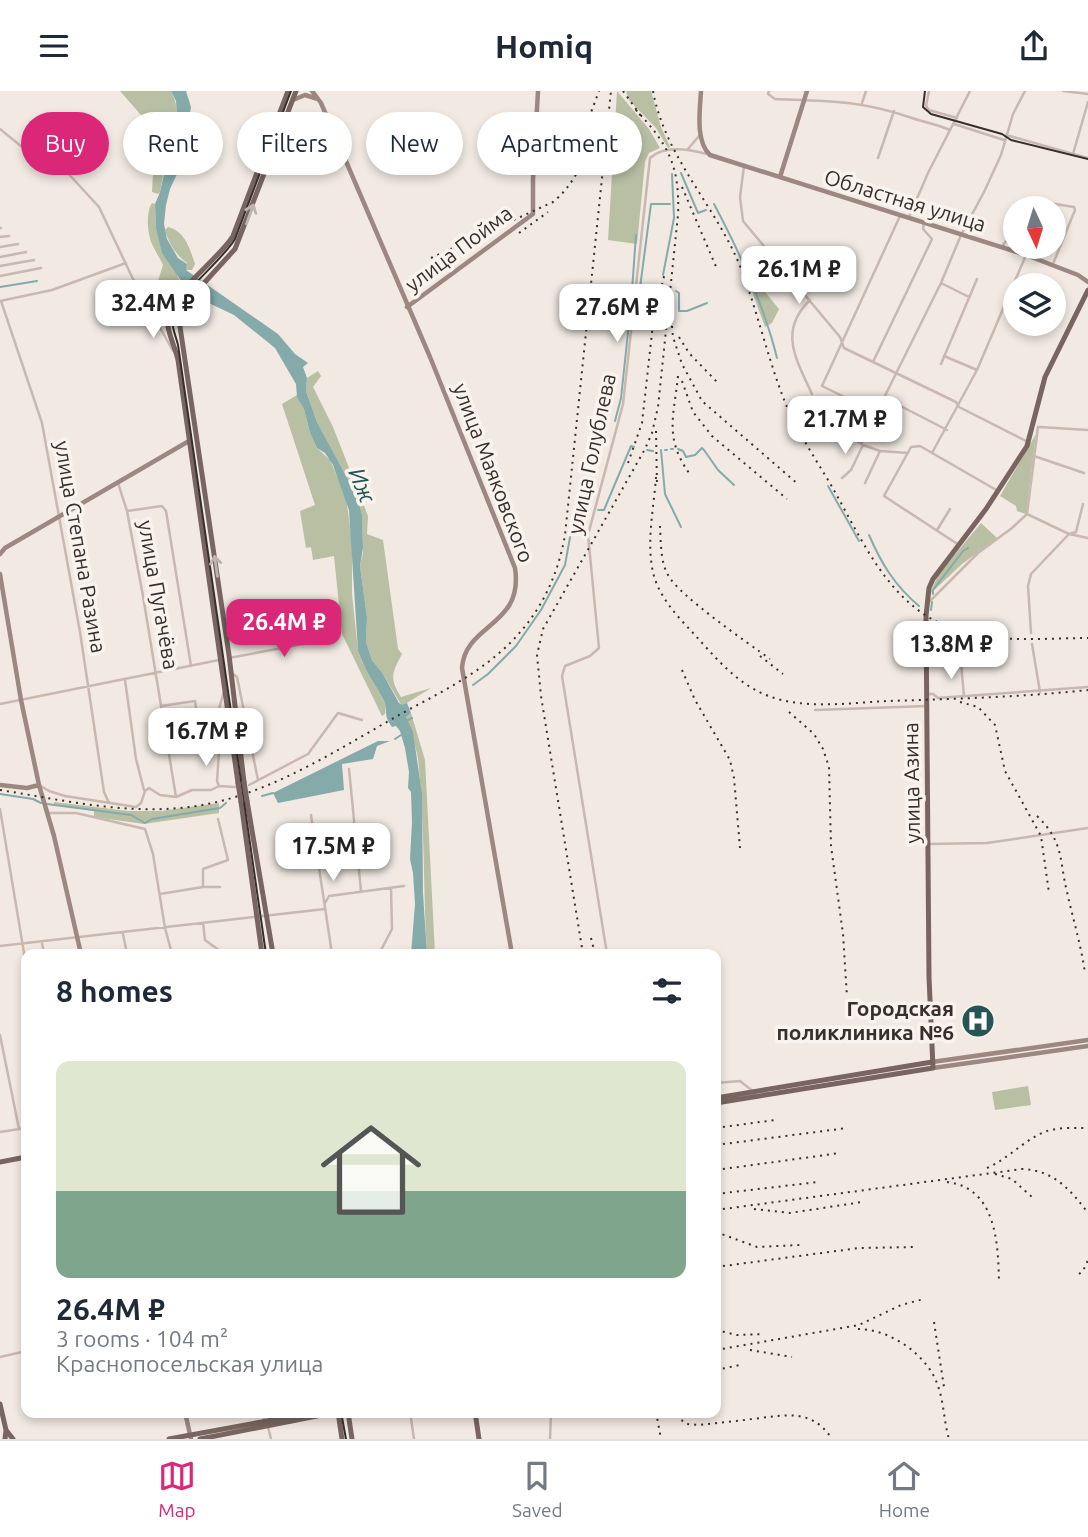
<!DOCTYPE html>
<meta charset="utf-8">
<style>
:root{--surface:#fff;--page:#f2f2f3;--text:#1f2937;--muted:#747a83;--line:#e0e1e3;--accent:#db2777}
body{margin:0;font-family:Ubuntu,sans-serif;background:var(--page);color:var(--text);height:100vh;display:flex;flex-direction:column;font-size:26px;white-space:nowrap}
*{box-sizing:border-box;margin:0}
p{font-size:23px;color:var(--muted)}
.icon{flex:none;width:38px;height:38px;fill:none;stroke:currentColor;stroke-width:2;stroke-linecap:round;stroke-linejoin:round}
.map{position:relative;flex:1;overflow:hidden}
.details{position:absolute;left:21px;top:858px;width:700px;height:469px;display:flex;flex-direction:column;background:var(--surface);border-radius:14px;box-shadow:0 4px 10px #0003}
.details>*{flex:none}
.top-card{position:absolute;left:21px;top:21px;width:700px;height:63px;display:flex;gap:14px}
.needle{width:46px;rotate:176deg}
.fabs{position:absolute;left:1003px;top:105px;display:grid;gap:14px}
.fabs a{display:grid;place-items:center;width:63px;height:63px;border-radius:50%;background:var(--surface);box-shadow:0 4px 10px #0003;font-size:35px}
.price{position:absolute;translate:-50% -60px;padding:0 16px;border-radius:14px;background:#fff;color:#222;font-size:23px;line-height:46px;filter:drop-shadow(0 2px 4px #0008)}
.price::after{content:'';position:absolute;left:50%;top:42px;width:21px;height:16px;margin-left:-10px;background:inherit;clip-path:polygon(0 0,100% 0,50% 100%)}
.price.on{background:var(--accent);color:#fff}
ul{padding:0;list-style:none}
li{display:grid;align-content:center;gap:14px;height:371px;padding:0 35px}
li span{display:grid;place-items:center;height:217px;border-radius:14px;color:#555}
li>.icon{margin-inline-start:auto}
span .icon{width:126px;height:126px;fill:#fffc;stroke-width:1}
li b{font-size:30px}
h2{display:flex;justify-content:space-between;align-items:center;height:84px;padding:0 35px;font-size:30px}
.tag{padding:0 24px;border-radius:32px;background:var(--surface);box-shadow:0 4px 10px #0003;font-size:24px;line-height:63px}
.tag.on{background:var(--accent);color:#fff}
header{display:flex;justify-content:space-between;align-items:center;height:91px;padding:0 35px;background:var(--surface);font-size:32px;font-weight:700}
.dock{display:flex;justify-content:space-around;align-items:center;height:98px;border-top:2px solid var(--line);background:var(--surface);font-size:19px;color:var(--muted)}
.dock a{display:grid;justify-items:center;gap:4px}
.dock .on{color:var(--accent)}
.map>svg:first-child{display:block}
.green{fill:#b8bfa3}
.water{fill:#84abaa}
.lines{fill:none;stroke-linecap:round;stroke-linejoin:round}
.stream{stroke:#84abaa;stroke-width:2}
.street{stroke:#c8b8af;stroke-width:2.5}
.secondary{stroke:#9c8880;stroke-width:4.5}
.primary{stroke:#78655f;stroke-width:5}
.tram{stroke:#382f2c;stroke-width:2}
.rail{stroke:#382f2c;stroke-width:2;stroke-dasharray:2 5;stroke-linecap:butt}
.primary-bridge{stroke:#78655f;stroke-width:5}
.oneway{stroke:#bfb3ae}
.labels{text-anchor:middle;stroke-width:7;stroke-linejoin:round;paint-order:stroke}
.street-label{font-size:21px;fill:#382f2c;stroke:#f9f3ee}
.poi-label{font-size:21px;font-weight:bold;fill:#382f2c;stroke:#f9f3ee;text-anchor:end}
.water-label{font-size:23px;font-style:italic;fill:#265554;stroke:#f9f3ee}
</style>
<header><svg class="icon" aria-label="menu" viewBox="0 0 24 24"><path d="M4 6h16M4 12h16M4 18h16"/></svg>Homiq<svg class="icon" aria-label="share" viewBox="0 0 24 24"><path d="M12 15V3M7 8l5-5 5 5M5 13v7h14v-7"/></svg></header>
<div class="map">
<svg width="1088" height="1348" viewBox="0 0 1088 1348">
<rect width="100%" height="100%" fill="#f1e9e2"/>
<!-- green -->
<path class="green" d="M120,0H171C182,20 174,36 169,55C165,70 163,86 160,101L158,103L152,101L154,64L158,61L159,48L147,31Z
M617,0L649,38L660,57L649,62L645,71L637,153L608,149Z
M626,0H651L661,36L670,56L668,57L656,37L629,9Z
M152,112L155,113L156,137L181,193L170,203L161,197L158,190L163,174C160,167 155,160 152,153C147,142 146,121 152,112Z
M168,136C185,140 190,158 195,173L192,179H186L187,172C176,164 169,153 165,139Z
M748,173L756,181L761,196L779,218L772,232L765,236L743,176Z
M318,280L321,285L313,296L333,336L368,425L367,443L383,449L398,558L402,563C392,582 389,587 401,606L431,597L402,615L383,583L372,569L366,551L367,526L360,475L363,462L362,424L357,405L317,331L306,300L307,287Z
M297,304L304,318L310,342L317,357L330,369L346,406L352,450V503L358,560L362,571L386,614L385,623L382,625L342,543L334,465L313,469L311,456L306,457L300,420L315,414L282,313Z
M1036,343L1026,423L1017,420L1016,415L1000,405Z
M981,432L997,447L962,473L930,503L938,484Z
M411,622L425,669L435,863H427C423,798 425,732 418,668C416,654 410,640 406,626Z
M54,711L128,720H161L219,712V722L144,733L94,726V720L54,714Z
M1028,995L1031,1014L995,1019L992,1001Z"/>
<!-- water -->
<path class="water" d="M171,0H186L191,16L189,28L190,47L186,64L170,98L166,114L164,133L167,148L178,167L187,173L186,179L278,243L295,263L308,272L303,276L307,287L306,300L317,331L357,405L362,424L363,457L360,475L367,526L366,551L372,569L383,583L399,612L402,614L407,612L411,622L406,626L413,641L422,703L423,802L427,863H411L415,813L413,782L410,768L412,731L411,701L408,697L409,681L405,657L400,640L396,635L392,636C382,622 389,621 384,610C375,593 364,578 358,560L349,419L333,374L325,362L317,357L310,342L304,318L297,306L296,293L275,257L234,224L190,203L162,162L156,137L155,113L160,101L177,27L176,10Z
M378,650H390L377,655L373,668L342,673L344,699L278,712L273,702Z"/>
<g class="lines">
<!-- stream -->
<path class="stream" d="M681,82L698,122L706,119
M714,113C740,162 764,214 777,267
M663,184L674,127L672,83
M0,196L37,190
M676,200L679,202V220H687L707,212
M638,212L651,113H670
M630,227L636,144
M615,330L621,307L629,232
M671,358H673
M678,358L683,360L686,366L695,364L702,357L704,359L718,379L734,394
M647,359L653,360
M661,359L665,403L681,436
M665,359H667
M828,395L859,450
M598,419H604L631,355L634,356
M581,422L592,406
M575,428L578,425
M869,444C881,472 895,495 919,515
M933,503V499L963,460L968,457
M931,519L932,511
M473,594L488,583L516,555L541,519L565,474L573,430
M408,629L412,627
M395,648L401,644
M0,703L33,708L41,712
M262,705L273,702
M47,713L131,724L145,732L152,728L220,717L226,712"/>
<!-- street -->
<path class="street" d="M769,0L768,3L775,8C826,10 859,9 909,26C923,31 936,33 950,39
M929,0L926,15L929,19L957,27
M1063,0L1088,3
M862,12L866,0
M954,33L1004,49
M0,38L39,70L60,75L65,79L99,116L132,186L173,260
M1006,44L1088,67
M688,58L699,45
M1073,63L1088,11
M878,67L894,20
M744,75L740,106L743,130L840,246L844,257L956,311L959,316L1028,351
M1028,117L1031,112L1036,110L1074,116L1075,119L1053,173
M909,126L928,82L970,0
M0,137H1
M0,146L9,145
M0,156L18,153
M1002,156L1015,136
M0,166L26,161
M0,175L34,169
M0,185L41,177
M941,192L969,206
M810,209C778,240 796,268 812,303
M0,210L52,199L126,172
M1,210L42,332L80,541L104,701L109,712
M150,217H162L170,214
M944,265L977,279
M873,271L932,148L923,138L924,131
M941,273L977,188
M885,307L947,339
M804,316L863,354L880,360L908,362
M877,322L822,295L900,125
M1039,336L1088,339
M861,353L941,192L961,144L984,101L1001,64L1013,23L1025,0
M1025,358L1033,374
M932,362L977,279L1026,164
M1034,365L1084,382
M842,387L851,379L863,354
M118,392L127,420L143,505L176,706
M865,392L880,360
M127,420L162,415L166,420L191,575
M1027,423L1069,443L1088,447
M937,439L950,418
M959,454L884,405L911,356L920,355L998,400
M928,512L978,462L1012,437L1027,423L1038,336
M1031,542L1028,495L1031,483L1069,443L1076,441L1083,413
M1032,553L1040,601
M229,567L335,547
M961,571L964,606
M232,582L237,586L258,689
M125,589L136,668L144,699
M224,600L216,629L220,647L217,690L219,695L235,696
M929,603H933L938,607L1088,596
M0,613L219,569
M161,615L195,610L203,660L219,658
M815,619L927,615
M349,678L361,800
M39,694L49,700L65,705L136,716L141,712L145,700L149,697L160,704L176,706L192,699H211L219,695
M249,694L308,663L338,622L362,629
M0,718L26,874
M47,722H76L145,738L153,763L165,837L172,863
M311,724L332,863
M929,753L987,752L1088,737
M203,796V778L228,769L218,728
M160,803L203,796H220
M325,812L329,805L404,795
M203,832L205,849L220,860V863
M123,843L127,863
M42,852L44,863
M0,855L325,818
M379,863L392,838L391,797
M607,863L562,585L565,575L590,565L599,557L588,444L623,313L650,67C664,54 689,58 707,63
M0,944L19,1038
M716,992L740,990L754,1001
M0,1041L26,1037
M0,1266L26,1260
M263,1321L264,1328
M410,1321L414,1348
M268,1336L271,1348
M550,1348L551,1321"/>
<!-- secondary -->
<path class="secondary" d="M312,0L321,12L430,266L515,477C524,536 465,532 462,577L512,863
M701,0C700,19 695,50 710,64L1026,164L1078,184L1088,191
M293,9L305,4L318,8
M780,86L807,0
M407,216L533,123V88L538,0
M0,463L5,457L189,350
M0,483L21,609L39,694L54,745L81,863
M0,694L27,697L39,694
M932,971L1088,949
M933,977L1088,955
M185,1321L191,1348"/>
<!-- primary -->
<path class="primary" d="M244,691L229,564L179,229L180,222L185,213L235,158L296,0
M238,692L178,269C175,255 166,239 167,226C169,204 220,167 233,145L288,0
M247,710L273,863
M241,711L262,863
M716,1007L932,971
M716,1012L933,977L929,886L926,525L929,497L933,488L986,418L1027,355L1045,286L1088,199
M0,1071L26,1066
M0,1313L6,1339L5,1348
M338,1321L342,1348
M348,1321L352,1348
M475,1321L479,1348
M6,1339L13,1348
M169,1348L316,1321
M200,1348L337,1321"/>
<!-- tram -->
<path class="tram" d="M925,0L923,16L931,23L1002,43L1011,49L1088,68
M266,863L178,254C176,245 171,235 172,226C174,207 223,169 235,148L291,0
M341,1321L346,1348"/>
<!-- rail -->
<path class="rail" d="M623,0L641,25
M653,0C665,66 715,114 740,175C758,221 768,270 787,316C799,343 816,369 831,394C862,448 888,514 951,537C994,553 1043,547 1088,547
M584,40L599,0
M682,96L717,178
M519,142L548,121
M431,167L553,111C576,92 585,67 595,39
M672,235L673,246L682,273L702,310L799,394
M679,246L689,262L717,291
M678,285C674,325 664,346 689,382
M682,290L693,321L712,345L787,408
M656,340L657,396
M628,372L642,332L653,233L665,181
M656,386C654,415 647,447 652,476C656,503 676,524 694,543C714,565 736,592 766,604C803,619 848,612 887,610C954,608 1021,606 1088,599
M660,435C661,450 660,470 668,484C678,504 748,552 770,568
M760,565L783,583
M682,579L695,609L730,669L734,687L740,757
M960,611L978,616L995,634L1005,680L1041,745L1049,802
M789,621L814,643L823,658L829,676L831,755L843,843L847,906
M0,699C63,709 125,724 189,716C270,706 340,656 410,618C451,596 492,575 522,539C545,512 559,479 565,444L611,0
M1037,725C1064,751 1059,768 1067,801C1073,828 1081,854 1085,882
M591,847L595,863
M583,863L541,605L537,564L543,538L645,358L652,342L658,316L678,124C680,74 668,53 635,18
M716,1037L775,1029
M716,1054L847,1037
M987,1077C1008,1068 1023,1050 1044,1041C1057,1036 1074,1037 1088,1037
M716,1079L840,1062
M995,1083L1012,1088L1033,1107
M947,1091C996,1097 998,1151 999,1190
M716,1103L818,1091
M754,1118L790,1122L862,1111
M716,1119L1022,1078C1053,1079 1070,1098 1088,1122
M716,1141L757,1156L800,1154
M716,1176L859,1157L917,1156
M1079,1183L1083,1180L1088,1169
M934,1231L944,1296
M858,1238C890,1238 928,1264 938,1295C944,1312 944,1331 949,1348
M716,1239L737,1244L764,1243
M716,1259L859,1234L901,1214L924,1208
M750,1259L792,1266
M716,1279L740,1274
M656,1321L661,1348
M670,1321L687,1333L699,1334C717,1332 735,1330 753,1328C785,1324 812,1317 832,1348"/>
<!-- primary-bridge -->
<path class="primary-bridge" d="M244,691L247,710
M238,692L241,711"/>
</g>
<!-- one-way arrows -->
<defs><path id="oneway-shaft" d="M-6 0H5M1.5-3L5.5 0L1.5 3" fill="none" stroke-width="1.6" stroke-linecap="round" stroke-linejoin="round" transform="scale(1.75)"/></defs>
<g class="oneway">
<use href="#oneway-shaft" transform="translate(250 123) rotate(-70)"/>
<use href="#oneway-shaft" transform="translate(216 475) rotate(-98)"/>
</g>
<!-- icons -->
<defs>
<symbol id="hospital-disc" viewBox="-11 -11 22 22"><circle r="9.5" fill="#265554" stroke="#f9f3ee"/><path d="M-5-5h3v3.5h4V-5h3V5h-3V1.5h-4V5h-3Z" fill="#fff"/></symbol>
</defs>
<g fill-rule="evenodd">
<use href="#hospital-disc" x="959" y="911" width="38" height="38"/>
</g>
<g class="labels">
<!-- street labels -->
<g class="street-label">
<text transform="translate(905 110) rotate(17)" y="7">Областная улица</text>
<text transform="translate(459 158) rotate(-37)" y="7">улица Пойма</text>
<text transform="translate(592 363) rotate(-78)" y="7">улица Голублева</text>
<text transform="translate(493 382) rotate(69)" y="7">улица Маяковского</text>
<text transform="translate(80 456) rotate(80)" y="7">улица Степана Разина</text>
<text transform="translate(158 504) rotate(80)" y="7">улица Пугачёва</text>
<text transform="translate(912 692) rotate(-91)" y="7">улица Азина</text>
</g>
<!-- poi labels -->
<g class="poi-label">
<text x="954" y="925">Городская<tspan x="954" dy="24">поликлиника №6</tspan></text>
</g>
<!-- water labels -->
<g class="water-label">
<text transform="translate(362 394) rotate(68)" y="8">Иж</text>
</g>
</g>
</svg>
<div class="fabs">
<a><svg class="needle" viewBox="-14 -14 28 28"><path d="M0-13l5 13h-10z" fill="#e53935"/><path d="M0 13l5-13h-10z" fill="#747a83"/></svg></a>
<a><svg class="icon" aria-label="layers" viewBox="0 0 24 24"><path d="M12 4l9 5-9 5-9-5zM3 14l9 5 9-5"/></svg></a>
</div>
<b class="price" style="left:799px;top:215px">26.1M ₽</b>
<b class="price" style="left:153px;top:249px">32.4M ₽</b>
<b class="price" style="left:617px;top:253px">27.6M ₽</b>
<b class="price" style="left:845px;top:365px">21.7M ₽</b>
<b class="price on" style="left:284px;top:568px">26.4M ₽</b>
<b class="price" style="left:951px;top:590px">13.8M ₽</b>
<b class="price" style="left:206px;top:677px">16.7M ₽</b>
<b class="price" style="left:333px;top:792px">17.5M ₽</b>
<div class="top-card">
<a class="tag on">Buy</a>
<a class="tag">Rent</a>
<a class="tag">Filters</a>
<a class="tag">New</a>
<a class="tag">Apartment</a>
</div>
<section class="details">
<h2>8 homes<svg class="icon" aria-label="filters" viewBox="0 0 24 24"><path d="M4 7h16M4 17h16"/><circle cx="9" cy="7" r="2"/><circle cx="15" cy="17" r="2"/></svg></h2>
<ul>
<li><span style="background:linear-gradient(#dfe7d0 60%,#7fa58c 0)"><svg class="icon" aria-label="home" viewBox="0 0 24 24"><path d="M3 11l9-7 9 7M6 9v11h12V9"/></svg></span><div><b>26.4M ₽</b><p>3 rooms · 104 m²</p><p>Краснопосельская улица</p></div></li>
</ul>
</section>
</div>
<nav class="dock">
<a class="on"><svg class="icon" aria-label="map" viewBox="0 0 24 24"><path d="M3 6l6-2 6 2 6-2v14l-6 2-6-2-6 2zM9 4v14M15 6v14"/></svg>Map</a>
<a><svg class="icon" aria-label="saved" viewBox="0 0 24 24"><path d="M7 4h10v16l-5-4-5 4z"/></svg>Saved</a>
<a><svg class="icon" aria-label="home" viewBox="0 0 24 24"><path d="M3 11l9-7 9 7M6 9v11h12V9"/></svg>Home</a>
</nav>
